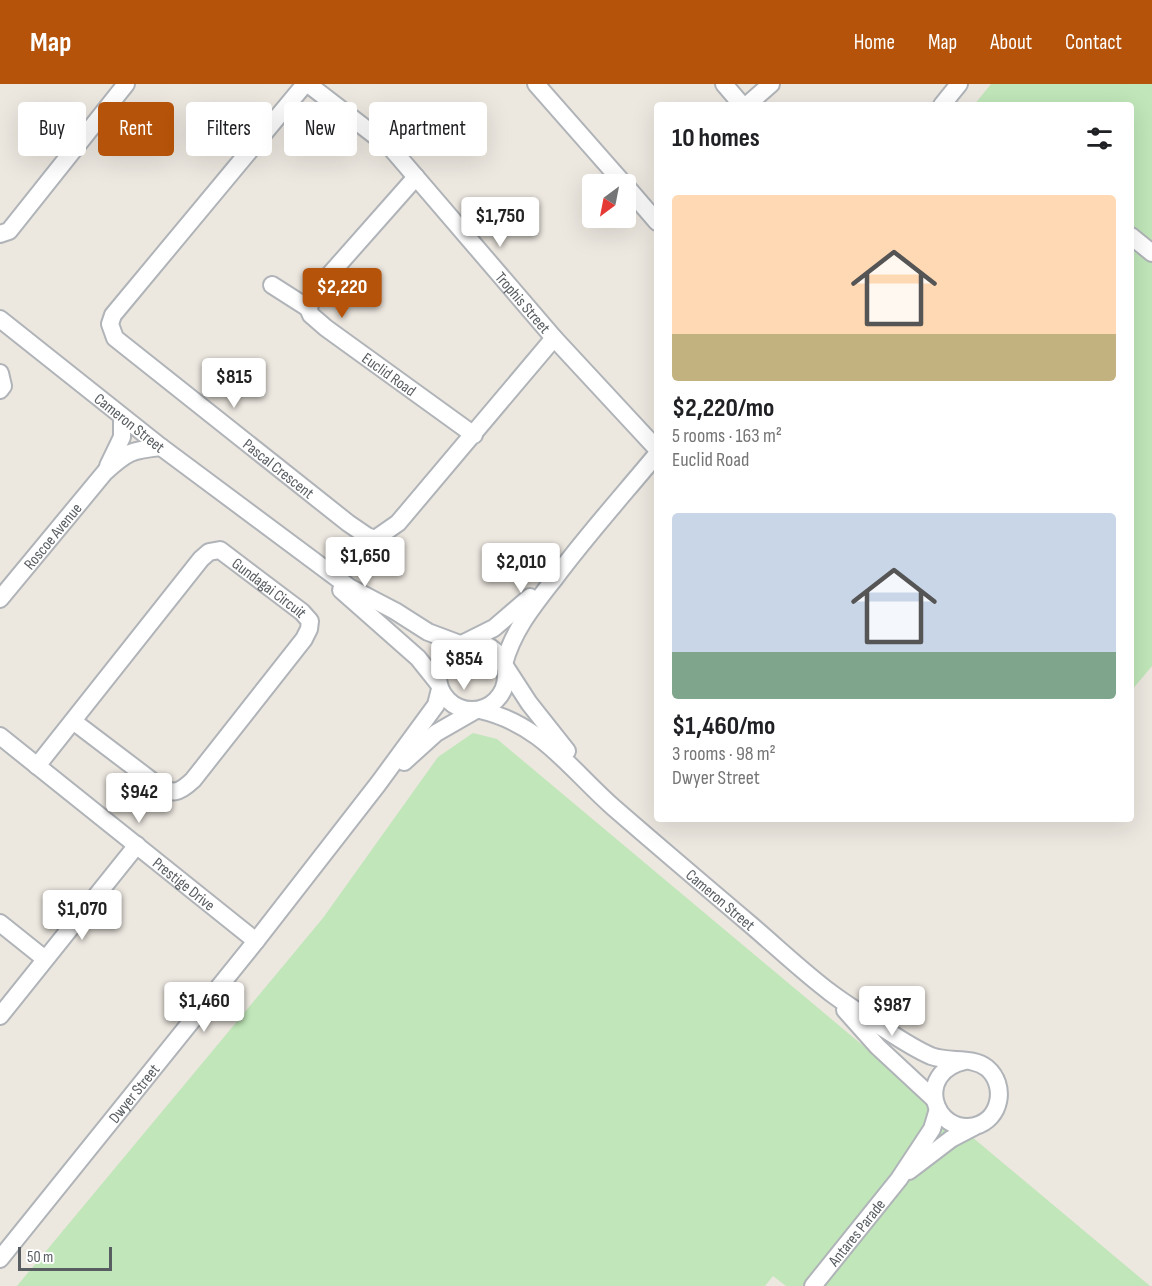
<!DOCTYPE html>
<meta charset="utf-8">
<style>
:root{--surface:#fff;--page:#f2f2f2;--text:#202124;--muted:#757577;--accent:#b45309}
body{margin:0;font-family:"Sofia Sans Condensed",sans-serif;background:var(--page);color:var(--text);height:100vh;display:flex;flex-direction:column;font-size:22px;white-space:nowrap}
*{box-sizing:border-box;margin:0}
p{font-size:20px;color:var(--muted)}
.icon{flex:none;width:33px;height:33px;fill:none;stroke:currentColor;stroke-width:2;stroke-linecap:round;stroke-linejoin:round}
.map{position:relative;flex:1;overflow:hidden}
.sheet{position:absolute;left:654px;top:18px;width:480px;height:720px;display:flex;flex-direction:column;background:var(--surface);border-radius:6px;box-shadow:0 6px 24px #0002}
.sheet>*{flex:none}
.banner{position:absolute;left:18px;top:18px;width:546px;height:54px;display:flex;gap:12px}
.needle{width:39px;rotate:212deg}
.buttons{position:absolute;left:582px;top:90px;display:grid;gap:12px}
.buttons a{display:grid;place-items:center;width:54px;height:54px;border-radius:6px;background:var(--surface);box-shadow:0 6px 24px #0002;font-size:30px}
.scale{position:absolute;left:18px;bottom:15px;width:94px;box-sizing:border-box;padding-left:6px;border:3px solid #585d61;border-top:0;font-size:16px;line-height:21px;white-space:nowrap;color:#585d61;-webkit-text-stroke:4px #fff;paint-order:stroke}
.price{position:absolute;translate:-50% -51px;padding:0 14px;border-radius:6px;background:#fff;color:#222;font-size:20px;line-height:39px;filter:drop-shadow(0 2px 3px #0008)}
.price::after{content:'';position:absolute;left:50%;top:36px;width:18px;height:14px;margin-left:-9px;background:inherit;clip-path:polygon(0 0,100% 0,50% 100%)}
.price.current{background:var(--accent);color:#fff}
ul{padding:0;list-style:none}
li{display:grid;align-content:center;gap:12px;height:318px;padding:0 18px}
li span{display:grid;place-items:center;height:186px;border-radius:6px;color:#555}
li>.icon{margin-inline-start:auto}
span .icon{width:108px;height:108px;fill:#fffc;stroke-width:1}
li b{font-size:26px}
h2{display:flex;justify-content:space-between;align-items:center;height:72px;padding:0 18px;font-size:26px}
.tag{padding:0 21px;border-radius:6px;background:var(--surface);box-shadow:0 6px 24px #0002;font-size:21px;line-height:54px}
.tag.current{background:var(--accent);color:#fff}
header{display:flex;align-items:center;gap:36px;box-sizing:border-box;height:84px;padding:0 30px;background:var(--accent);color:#fff}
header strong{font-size:28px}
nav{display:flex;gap:33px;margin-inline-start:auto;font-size:21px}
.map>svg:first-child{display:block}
.green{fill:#c0e6b9}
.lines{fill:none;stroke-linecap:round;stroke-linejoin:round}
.minor-casing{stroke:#b0b4b8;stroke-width:20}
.minor{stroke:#fff;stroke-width:16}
.labels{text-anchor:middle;stroke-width:4.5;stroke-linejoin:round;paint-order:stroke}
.street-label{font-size:16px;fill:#585d61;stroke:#fff}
</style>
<header>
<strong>Map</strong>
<nav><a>Home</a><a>Map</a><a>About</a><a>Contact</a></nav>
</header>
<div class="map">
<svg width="1152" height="1202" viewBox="0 0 1152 1202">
<rect width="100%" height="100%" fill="#ece7df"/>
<!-- green -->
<path class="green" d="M991,0H1152V582L1131,607V21H974Z
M473,649L497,655L1150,1202H786L773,1192L765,1202H17L323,834L438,673Z"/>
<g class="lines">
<defs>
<g id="minor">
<path id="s1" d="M305,0L113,231L110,240L115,254L348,439L367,452L375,455L398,439L554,254"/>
<path id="s2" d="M308,0L391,64L554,254L657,365"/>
<path d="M536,0L624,100"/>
<path d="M724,0L742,21"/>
<path d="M747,21L771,0"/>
<path d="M942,21L959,0"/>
<path id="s3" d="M416,93L324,197L308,224L311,231L326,244L474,351"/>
<path d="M626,102L657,138"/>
<path d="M0,150L9,147L126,0"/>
<path d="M1131,152L1152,169"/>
<path d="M272,201L308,224"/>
<path id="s4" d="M0,235L161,363L349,503L395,527L428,548L460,560"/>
<path d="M0,289L3,302L0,306"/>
<path d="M108,382L122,353V333"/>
<path d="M341,506L418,574L438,599"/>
<path id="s5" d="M0,515L105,388C127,368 131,366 161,363"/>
<circle cx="472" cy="592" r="34"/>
<path d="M466,558L494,544L530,513"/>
<path d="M504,580C513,546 534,521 555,494C587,451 623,411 657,370"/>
<path d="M505,582L529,619L567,667"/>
<path id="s6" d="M480,626C541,640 569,684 613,723C659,763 705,802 751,841C778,864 803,888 831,909C844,919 859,928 872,937C891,949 910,963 931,972C949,979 972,972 987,984C1007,1001 1001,1035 975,1042C933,1051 914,988 965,977"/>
<path id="s7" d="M0,652L256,857"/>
<path d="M404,678L436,649L476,626"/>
<path id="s8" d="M37,682L201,475L209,468L220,466L302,528L310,537L309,545L304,555L193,696C178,710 173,711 156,700L73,637"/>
<path d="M0,839L45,875"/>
<path d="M845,926L878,963L934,1015"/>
<path d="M0,932L137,761"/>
<path d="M909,1087L951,1055L974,1043"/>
<path id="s9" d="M0,1175L256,857L378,700L436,621L440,605"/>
<path id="s10" d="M813,1202L899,1095L932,1045L938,1025"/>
</g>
</defs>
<!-- minor casing -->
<use href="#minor" class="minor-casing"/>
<!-- minor -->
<use href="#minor" class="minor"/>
</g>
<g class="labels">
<!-- street labels -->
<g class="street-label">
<text dy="6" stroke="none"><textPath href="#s2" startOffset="308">Trophis Street</textPath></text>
<text dy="6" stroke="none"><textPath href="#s3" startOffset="276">Euclid Road</textPath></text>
<text dy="6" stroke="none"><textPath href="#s4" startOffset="166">Cameron Street</textPath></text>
<text dy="6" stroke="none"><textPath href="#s1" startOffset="534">Pascal Crescent</textPath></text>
<text dy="6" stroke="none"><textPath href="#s5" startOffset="82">Roscoe Avenue</textPath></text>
<text dy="6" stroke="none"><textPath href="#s8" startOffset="348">Gundagai Circuit</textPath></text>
<text dy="6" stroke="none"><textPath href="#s7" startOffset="236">Prestige Drive</textPath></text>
<text dy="6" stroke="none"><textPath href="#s6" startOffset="309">Cameron Street</textPath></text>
<text dy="6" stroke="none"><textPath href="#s9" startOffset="213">Dwyer Street</textPath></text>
<text dy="6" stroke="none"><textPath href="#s10" startOffset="69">Antares Parade</textPath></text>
</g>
</g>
</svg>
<div class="buttons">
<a><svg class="needle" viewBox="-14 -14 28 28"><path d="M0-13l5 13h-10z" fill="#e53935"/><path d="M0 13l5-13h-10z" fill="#757577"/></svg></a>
</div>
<div class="scale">50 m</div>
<b class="price" style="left:500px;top:164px">$1,750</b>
<b class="price current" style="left:342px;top:235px">$2,220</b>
<b class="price" style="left:234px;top:325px">$815</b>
<b class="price" style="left:365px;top:504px">$1,650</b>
<b class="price" style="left:521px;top:510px">$2,010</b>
<b class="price" style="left:464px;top:607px">$854</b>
<b class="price" style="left:139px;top:740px">$942</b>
<b class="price" style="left:82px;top:857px">$1,070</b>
<b class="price" style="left:204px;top:949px">$1,460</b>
<b class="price" style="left:892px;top:953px">$987</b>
<div class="banner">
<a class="tag">Buy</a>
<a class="tag current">Rent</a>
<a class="tag">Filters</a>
<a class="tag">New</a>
<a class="tag">Apartment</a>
</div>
<section class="sheet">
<h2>10 homes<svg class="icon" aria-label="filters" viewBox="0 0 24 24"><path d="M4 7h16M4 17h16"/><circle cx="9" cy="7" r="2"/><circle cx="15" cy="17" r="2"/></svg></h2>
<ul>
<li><span style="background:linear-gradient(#ffd9b3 75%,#c2b280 0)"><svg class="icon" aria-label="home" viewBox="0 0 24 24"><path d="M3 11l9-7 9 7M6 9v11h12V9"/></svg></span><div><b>$2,220/mo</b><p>5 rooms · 163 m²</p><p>Euclid Road</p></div></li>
<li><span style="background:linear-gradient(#c9d6e8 75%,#7fa58c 0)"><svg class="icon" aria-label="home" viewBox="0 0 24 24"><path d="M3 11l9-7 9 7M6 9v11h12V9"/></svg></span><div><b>$1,460/mo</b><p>3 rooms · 98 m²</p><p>Dwyer Street</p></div></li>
</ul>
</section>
</div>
